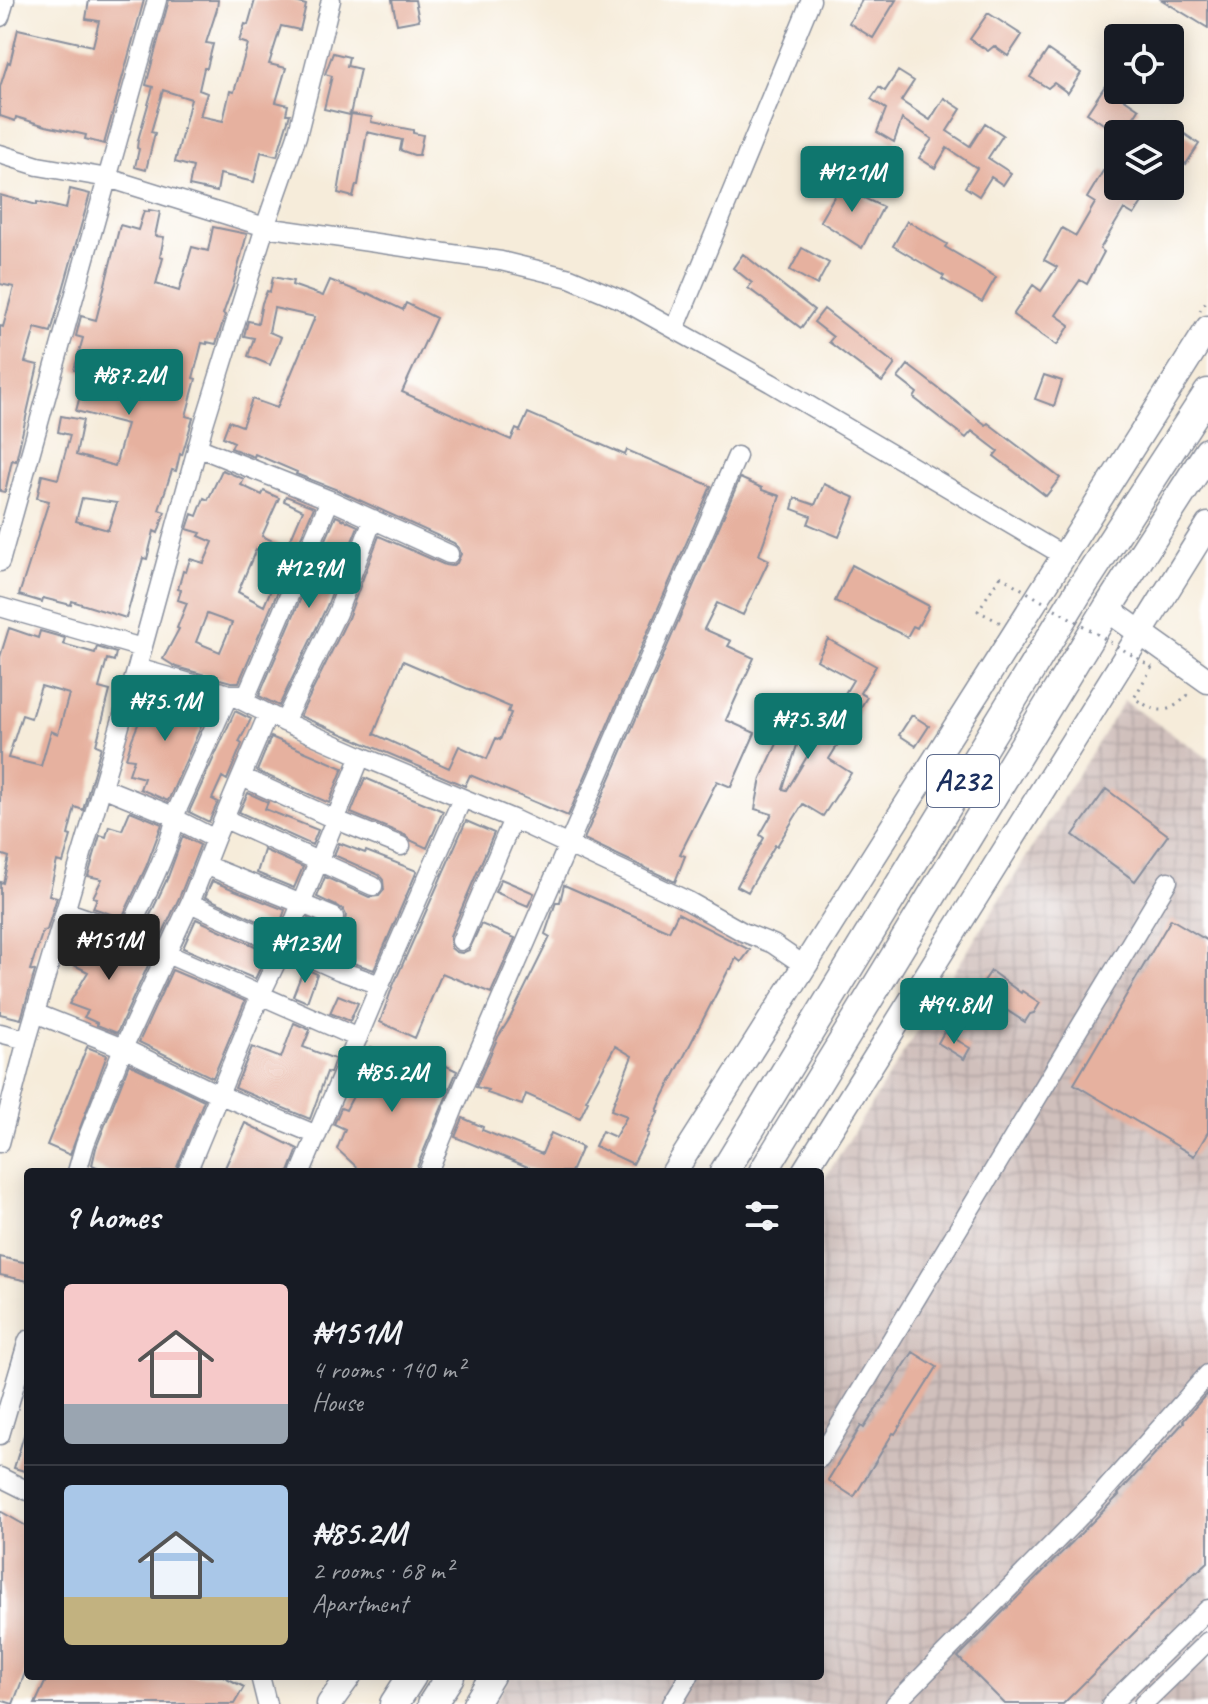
<!DOCTYPE html>
<meta charset="utf-8">
<style>
:root{--surface:#171b24;--page:#242831;--text:#f1f3f6;--muted:#9ea1a6;--line:#363941;--accent:#0f766e}
body{margin:0;font-family:Caveat,sans-serif;background:var(--page);color:var(--text);height:100vh;display:flex;flex-direction:column;font-size:30px;white-space:nowrap}
*{box-sizing:border-box;margin:0}
p{font-size:26px;color:var(--muted)}
.icon{flex:none;width:44px;height:44px;fill:none;stroke:currentColor;stroke-width:2;stroke-linecap:round;stroke-linejoin:round}
.map{position:relative;flex:1;overflow:hidden}
.side{position:absolute;left:24px;top:1168px;width:800px;height:512px;display:flex;flex-direction:column;background:var(--surface);border-radius:8px;box-shadow:0 4px 20px #0003}
.side>*{flex:none}
.buttons{position:absolute;left:1104px;top:24px;display:grid;gap:16px}
.buttons a{display:grid;place-items:center;width:80px;height:80px;border-radius:8px;background:var(--surface);box-shadow:0 4px 20px #0003;font-size:40px}
.price{position:absolute;translate:-50% -68px;padding:0 18px;border-radius:8px;background:var(--accent);color:#fff;font-size:26px;line-height:52px;filter:drop-shadow(0 2px 4px #0008)}
.price::after{content:'';position:absolute;left:50%;top:48px;width:24px;height:18px;margin-left:-12px;background:inherit;clip-path:polygon(0 0,100% 0,50% 100%)}
.price.on{background:#222;color:#fff}
ul{padding:0;list-style:none}
li{display:flex;align-items:center;gap:24px;height:200px;padding:0 40px}
li+li{border-top:2px solid var(--line)}
li span{display:grid;place-items:center;flex:none;width:224px;height:160px;border-radius:8px;color:#555}
li>.icon{margin-inline-start:auto}
span .icon{width:96px;height:96px;fill:#fffc;stroke-width:1}
li b{font-size:34px}
h2{display:flex;justify-content:space-between;align-items:center;height:96px;padding:0 40px;font-size:34px}
.map>svg:first-child{display:block}
.industrial{fill:url(#industrial-grid)}
.building{fill:#e6b19f;fill-rule:evenodd}
.lines{fill:none;stroke-linecap:round;stroke-linejoin:round}
.minor-casing{stroke:#888e9c;stroke-width:21}
.major-casing{stroke:#888e9c;stroke-width:27}
.highway-casing{stroke:#888e9c;stroke-width:31}
.path{stroke:#888e9c;stroke-width:3;stroke-dasharray:2 6;stroke-linecap:butt}
.minor{stroke:#fff;stroke-width:18}
.major{stroke:#fff;stroke-width:24}
.highway{stroke:#fff;stroke-width:28}
.path-bridge{stroke:#888e9c;stroke-width:3;stroke-dasharray:2 6;stroke-linecap:butt}
.labels{text-anchor:middle;stroke-width:8;stroke-linejoin:round;paint-order:stroke}
.shield{fill:#fff;stroke:#5f6d8e;stroke-width:2}
.shield-label{font-size:30px;font-weight:bold;fill:#1b2f5e}
</style>
<div class="map">
<svg width="1208" height="1704" viewBox="0 0 1208 1704">
<defs>
<pattern id="industrial-grid" width="8" height="8" patternUnits="userSpaceOnUse" patternTransform="scale(2)"><rect width="8" height="8" fill="#d0c0bc"/><path d="M0 4h8M4 0v8" fill="none" stroke="#b2a5a4"/></pattern>
</defs>
<rect width="100%" height="100%" fill="#fff"/>
<filter id="ink" filterUnits="userSpaceOnUse"><feTurbulence type="fractalNoise" baseFrequency=".0125" numOctaves="2"/><feDisplacementMap in="SourceGraphic" scale="16" xChannelSelector="R" yChannelSelector="G"/><feConvolveMatrix kernelMatrix="1 2 1 2 8 2 1 2 1" color-interpolation-filters="sRGB"/></filter>
<filter id="wash" filterUnits="userSpaceOnUse"><feTurbulence type="fractalNoise" baseFrequency=".006" numOctaves="4" result="noise"/><feDisplacementMap in="SourceGraphic" scale="32" xChannelSelector="R" yChannelSelector="G"/><feGaussianBlur stdDeviation="1.8" result="paint"/><feColorMatrix in="noise" values="0 0 0 0 0 0 0 0 0 0 0 0 0 0 0 0 0 1.4 0 .05"/><feComposite in="paint" operator="in"/></filter>
<g filter="url(#wash)">
<rect width="100%" height="100%" fill="#f6ecda"/>
<!-- industrial -->
<path class="industrial" d="M1124,701L1208,758V1704H493L511,1676H820V1186Z"/>
<g id="blocks">
<!-- building -->
<path class="building" d="M89,0H144L104,144L85,139L86,135L46,126L16,117L15,121L0,116V87L8,62L10,63L18,29L93,46L99,21L86,19Z
M169,0H218L217,9L206,43L213,44L207,68H204L199,90L207,93L200,116L223,121L230,91L234,92L248,44L239,41L245,24L248,25L255,0H289L306,5L300,30L281,26L269,64L286,68L276,102L288,105L286,114H290L277,156L261,152L254,182L220,174L217,192L189,186L193,167L175,162L191,99L163,90L151,132L155,133L146,170L135,167L139,149L137,148L138,140L153,87L146,85Z
M392,0H415L419,20L397,24Z
M862,0H896L873,38L849,23Z
M1162,0H1208V28Z
M988,13L1022,35L1008,56L994,46L988,51L970,39Z
M1048,50L1081,73L1068,93L1054,83L1048,88L1030,77Z
M333,53L349,57L347,66L360,69L350,115L324,109L332,76L325,74Z
M898,71L914,81L901,101L930,120L944,98L961,109L947,131L970,146L985,123L1003,135L988,158L1011,173L1003,185L991,177L979,196L965,187L977,168L947,148L935,168L919,158L932,139L902,119L894,142L877,132L886,109L871,99L879,87L885,91Z
M1105,86L1139,109L1126,129L1111,120L1105,125L1087,113Z
M351,114L372,117L371,122L413,130V133L423,135L419,155H414L400,150L402,140L367,132L358,185H356L353,197L338,193Z
M1166,121L1199,144L1186,164L1170,153V134H1157Z
M1103,171L1118,179V186H1129L1146,196L1134,215L1124,209L1100,249L1104,252L1087,284L1080,280L1056,315L1070,325L1057,345L1013,315L1033,285L1041,291L1057,267L1044,260L1062,228L1076,236L1095,203L1087,198Z
M843,181L866,195L864,198L883,207L862,248L820,221Z
M70,189L90,194L51,332L35,328L25,362L38,365L16,461L12,460L5,492L0,491V326L3,327L14,287L0,284V195L37,205V202L66,209Z
M149,210L160,212L155,236L164,237L160,257L163,258L156,284L179,291L192,247L208,251L213,227L247,234L233,286L223,314L225,315L216,344L207,342V344L202,343L193,378L196,379L186,416L193,418L182,455L180,454L176,471L172,470L159,510L165,512L158,533L154,531L147,559L143,558L126,618L72,601L71,605L43,598L42,602L19,595L49,501L37,498L42,475L58,479L70,435L58,432L61,416L83,420L76,455L115,466L127,424L76,411L86,373L74,370L83,338L76,336L81,316L96,320L120,225L138,230L144,211L149,212ZM82,498L117,503L108,530L76,521Z
M907,221L947,244L945,247L996,277L982,302L942,279L944,276L893,246Z
M802,248L829,263L817,285L790,270Z
M743,254L814,310L801,328L748,288L752,283L733,268Z
M273,277L293,281L292,285L323,296L330,280L367,295L368,293L403,310L406,303L436,318L402,392L511,440L516,429L520,431L528,413L625,455L627,450L711,486L568,816L470,775L465,786L300,716L348,618L379,536L445,565L451,566L457,563L461,554L459,548L454,543L335,489L296,474L297,472L255,454L254,457L231,448L234,442L223,437L229,421L242,426L252,399L277,408L315,317L274,308L269,332L281,337L270,365L248,356L254,338L244,336L248,321L258,323L262,303L267,291L270,292ZM403,661L510,707L508,712L511,713L500,740L496,738L487,759L459,746L449,768L374,734Z
M824,309L895,364L882,382L829,342L833,337L814,322Z
M908,365L986,425L988,423L1060,478L1046,496L994,456L998,451L972,431L966,438L914,398L917,393L898,378Z
M1044,375L1062,381L1054,406L1035,399Z
M222,470L244,479L241,485L262,495L264,491L279,498L262,536L287,548L303,510L284,501L286,496L314,507L239,682H231L176,667L163,659L179,629L177,628L187,603L178,600L181,590L178,589L183,571L186,572L190,559L204,563L213,542L199,536L201,533L187,529L192,514L197,516L204,498L208,500ZM256,549L283,561L264,606L238,592ZM207,614L232,623L220,652L196,642Z
M740,478L762,488V490L780,496L759,555L769,560L743,615L717,603L704,629L731,641L728,646L754,658L726,720L755,733L731,787L717,781L680,854L685,856L675,882L584,839Z
M824,484L855,498L839,537L808,524L811,516L792,509L795,498L815,505Z
M336,516L358,526L326,608L279,706L259,696Z
M852,565L929,606L917,628L913,626L907,637L835,601Z
M9,628L38,638L40,631L65,638L63,644L95,653L97,647L116,653L114,661L107,659L99,688L110,691L96,745L101,747L83,810L75,807L68,835L71,836L63,863L57,861L49,895L57,897L47,930L43,931L30,970L35,971L21,1019L0,1014V882L3,883L9,857L0,854V657ZM41,686L69,694L58,734L51,731L41,766L8,758L22,715L31,718Z
M828,639L876,666L860,693L867,697L829,759L851,773L823,816L803,804L777,846L775,845L748,892L737,886L764,838L760,835L772,814L755,809L761,778L796,703L807,707V714L783,789L787,790L853,680L817,660Z
M150,695L189,710L195,697L212,702L168,801L140,789L144,778L129,774L134,759L126,758L132,739Z
M235,711L251,719L239,742L242,744L227,780L222,777L212,799L218,802L209,822L189,812Z
M912,715L929,726L916,746L899,735Z
M271,737L343,768L329,803L257,771Z
M365,778L443,811L427,848L412,841L405,835L351,813Z
M1106,789L1168,835L1135,881L1073,835Z
M248,793L268,802L265,809L318,830L312,845L239,812Z
M130,811L162,824L146,867L122,918L93,908L97,898L93,897L102,879L88,876L100,835L106,837L109,826L122,830Z
M466,821L494,833L450,936L451,948L456,952L462,953L469,950L481,924L515,938L491,993L442,973L415,1038L380,1022L392,988Z
M183,836L200,845L179,898L161,937L144,928L168,877Z
M339,843L365,853L366,851L417,871L374,970L342,959L300,939L308,919L335,929L341,927L345,922L346,915L343,909L317,897L325,877L369,897L379,896L384,890L383,880L379,875L334,855Z
M264,850L303,867L294,888L257,873Z
M501,879L534,893L528,906L495,892Z
M212,881L285,910L278,930L205,897Z
M564,885L669,931L678,913L750,950L741,962L736,958L731,969H729L662,1099L657,1111H659L647,1133L649,1134L633,1164L595,1146L602,1131L615,1137L627,1116L611,1110L632,1056L615,1046L586,1100L588,1101L580,1118L526,1094L522,1105L487,1093L488,1090L476,1087L498,1037L510,1018L550,937L545,934L556,902H560Z
M196,919L268,952L255,979L183,948Z
M1171,919L1208,941V1132L1194,1156L1074,1084Z
M98,935L123,944L151,959L117,1033L97,1025V1023L84,1017L88,1011L69,1004L88,972L72,964L77,954L88,959Z
M304,968L317,974L307,1002L293,996Z
M172,970L245,1001L213,1078L139,1042Z
M991,971L1021,993L1022,991L1040,1003L1034,1013L1030,1014L1025,1022L997,1004L996,1005L977,991Z
M338,995L358,1003L350,1021L330,1013Z
M294,1023L310,1030L303,1047L335,1059L330,1073L327,1072L310,1119L235,1088L252,1047L281,1058Z
M944,1032L970,1048L964,1059L938,1043Z
M87,1047L107,1055L70,1155L47,1145Z
M371,1047L421,1070L422,1068L432,1073L436,1061L457,1071L415,1172H362L337,1149L345,1129L334,1124L341,1108L346,1110L363,1077L356,1073Z
M129,1064L204,1100L175,1172H108L92,1165L96,1148Z
M463,1118L483,1127L482,1130L542,1154L551,1133L582,1147L571,1172H540L455,1137Z
M245,1123L298,1149L289,1172H223Z
M0,1257L28,1263V1281L0,1275Z
M913,1352L937,1367L895,1434L893,1433L854,1497L828,1480L861,1426L864,1428Z
M1208,1392V1562L1197,1572L1196,1571L1063,1704H1005L958,1657L1119,1495L1118,1494L1184,1422L1183,1421Z
M25,1432L28,1433V1472L14,1468Z
M0,1511L28,1527V1665L13,1704L0,1700Z
M48,1676H223L244,1687L234,1704H35Z"/>
</g>
</g>
<g filter="url(#ink)">
<use href="#blocks" fill-opacity="0" stroke="#888e9c" stroke-width="2"/>
<g class="lines">
<defs>
<path id="minor" d="M0,17L5,0
M0,154L38,166L108,178L265,227L501,261L570,278L622,300L771,383L1064,556
M675,329L811,0
M197,447L330,500L449,554
M0,562L157,0
M0,607L142,648
M137,668L229,694L284,722L361,756L513,819L688,901L743,932L773,944L805,966
M284,722L337,613L373,519
M242,777L334,819L401,846
M102,787L176,817
M176,819L215,839
M225,819L373,886
M205,865L334,917
M190,903L338,970L380,985
M65,911L128,933L167,954L358,1038
M128,933C144,898 172,846 177,810L229,694H247L330,500
M461,941L513,819
M35,1013L123,1048L220,1095L317,1135
M0,1033L27,1040
M0,1143L27,1040L137,668L203,427L265,227L297,136L331,0
M77,1172L85,1144L123,1048L190,903L215,839L268,714
M187,1172L260,996L284,946L361,756
M301,1172L380,985L462,799
M428,1172L454,1108L737,456
M0,1435L28,1340
M820,1458L1168,881
M0,1477L28,1491
M260,1676L267,1704
M672,1704L689,1676
M895,1704L1097,1499L1208,1374
M1111,1704L1208,1609
M1143,1704L1208,1641"/>
<path id="major" d="M1107,609L1208,681
M674,1172L1208,328
M804,1172L1208,525
M329,1704L349,1676
M475,1704L492,1676"/>
<path id="highway" d="M724,1172L1079,591L1208,393
M763,1172L1107,609L1208,452
M394,1704L412,1676
M432,1704L450,1676"/>
</defs>
<!-- minor casing -->
<use href="#minor" class="minor-casing"/>
<!-- major casing -->
<use href="#major" class="major-casing"/>
<!-- highway casing -->
<use href="#highway" class="highway-casing"/>
<!-- path -->
<path class="path" d="M1200,311L1208,298
M1000,576L978,611L1001,623
M1152,667L1134,698C1160,715 1168,715 1191,692"/>
<!-- minor -->
<use href="#minor" class="minor"/>
<!-- major -->
<use href="#major" class="major"/>
<!-- highway -->
<use href="#highway" class="highway"/>
<!-- path-bridge -->
<path class="path-bridge" d="M1000,576L1152,667"/>
</g>
</g>
<g class="labels">
<!-- shield labels -->
<rect class="shield" x="927" y="755" width="72" height="52" rx="6"/>
<g class="shield-label">
<text x="963" y="791">A232</text>
</g>
</g>
</svg>
<div class="buttons">
<a><svg class="icon" aria-label="locate" viewBox="0 0 24 24"><circle cx="12" cy="12" r="6"/><path d="M12 2v4M12 18v4M2 12h4M18 12h4"/></svg></a>
<a><svg class="icon" aria-label="layers" viewBox="0 0 24 24"><path d="M12 4l9 5-9 5-9-5zM3 14l9 5 9-5"/></svg></a>
</div>
<b class="price" style="left:852px;top:214px">₦121M</b>
<b class="price" style="left:129px;top:417px">₦87.2M</b>
<b class="price" style="left:309px;top:610px">₦129M</b>
<b class="price" style="left:165px;top:743px">₦75.1M</b>
<b class="price" style="left:808px;top:761px">₦75.3M</b>
<b class="price on" style="left:109px;top:982px">₦151M</b>
<b class="price" style="left:305px;top:985px">₦123M</b>
<b class="price" style="left:954px;top:1046px">₦94.8M</b>
<b class="price" style="left:392px;top:1114px">₦85.2M</b>
<section class="side">
<h2>9 homes<svg class="icon" aria-label="filters" viewBox="0 0 24 24"><path d="M4 7h16M4 17h16"/><circle cx="9" cy="7" r="2"/><circle cx="15" cy="17" r="2"/></svg></h2>
<ul>
<li><span style="background:linear-gradient(#f6c9c9 75%,#9aa5b1 0)"><svg class="icon" aria-label="home" viewBox="0 0 24 24"><path d="M3 11l9-7 9 7M6 9v11h12V9"/></svg></span><div><b>₦151M</b><p>4 rooms · 140 m²</p><p>House</p></div></li>
<li><span style="background:linear-gradient(#a9c7e8 70%,#c2b280 0)"><svg class="icon" aria-label="home" viewBox="0 0 24 24"><path d="M3 11l9-7 9 7M6 9v11h12V9"/></svg></span><div><b>₦85.2M</b><p>2 rooms · 68 m²</p><p>Apartment</p></div></li>
</ul>
</section>
</div>
